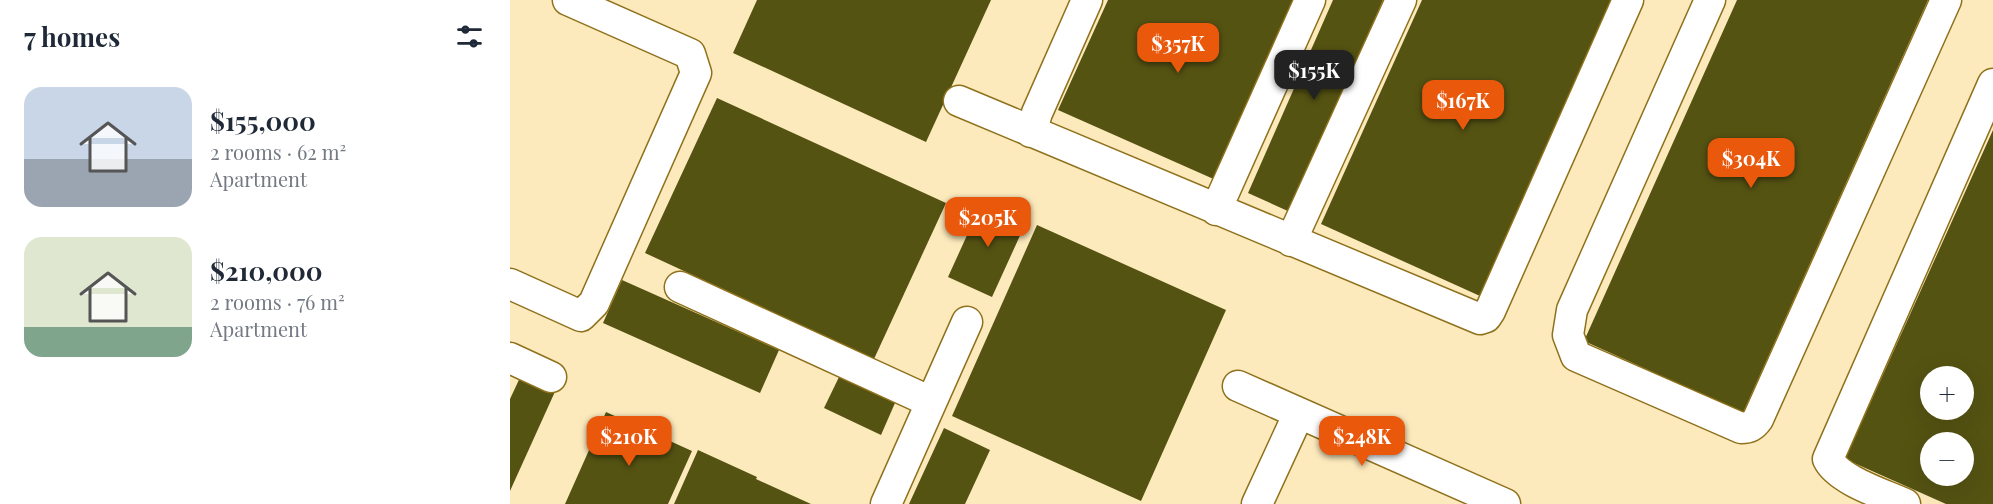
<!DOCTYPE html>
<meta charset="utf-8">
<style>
:root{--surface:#fff;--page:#f2f2f3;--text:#1f2937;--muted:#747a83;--accent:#ea580c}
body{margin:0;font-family:"Playfair Display",serif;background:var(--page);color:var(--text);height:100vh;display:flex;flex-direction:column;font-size:22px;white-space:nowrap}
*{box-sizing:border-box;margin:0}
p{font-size:20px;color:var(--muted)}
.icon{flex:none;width:33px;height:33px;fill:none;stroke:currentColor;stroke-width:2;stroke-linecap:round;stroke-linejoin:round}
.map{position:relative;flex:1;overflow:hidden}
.details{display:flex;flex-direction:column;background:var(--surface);width:510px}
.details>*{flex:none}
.tools{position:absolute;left:1410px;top:366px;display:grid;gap:12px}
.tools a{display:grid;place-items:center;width:54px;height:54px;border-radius:50%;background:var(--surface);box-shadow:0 6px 24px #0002;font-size:30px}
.price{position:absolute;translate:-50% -51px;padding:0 14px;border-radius:12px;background:var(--accent);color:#fff;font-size:20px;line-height:39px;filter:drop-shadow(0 2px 3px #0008)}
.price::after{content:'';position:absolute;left:50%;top:36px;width:18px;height:14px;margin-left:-9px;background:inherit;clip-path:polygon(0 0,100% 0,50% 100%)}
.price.on{background:#222;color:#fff}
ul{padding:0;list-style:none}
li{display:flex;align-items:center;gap:18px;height:150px;padding:0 24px}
li span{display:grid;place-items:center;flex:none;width:168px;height:120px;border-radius:18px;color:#555}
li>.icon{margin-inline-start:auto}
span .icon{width:72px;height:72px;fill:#fffc;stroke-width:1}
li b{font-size:26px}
h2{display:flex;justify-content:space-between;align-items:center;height:72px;padding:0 24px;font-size:26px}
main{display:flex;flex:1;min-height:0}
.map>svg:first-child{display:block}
.building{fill:#555312;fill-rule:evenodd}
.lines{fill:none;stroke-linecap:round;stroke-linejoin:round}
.minor-casing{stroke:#8f711c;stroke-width:33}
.minor{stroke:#fff;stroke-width:30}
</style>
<main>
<section class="details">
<h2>7 homes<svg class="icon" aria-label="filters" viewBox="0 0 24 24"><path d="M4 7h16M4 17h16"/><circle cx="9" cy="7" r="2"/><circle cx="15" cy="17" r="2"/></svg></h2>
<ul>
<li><span style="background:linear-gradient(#c9d6e8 60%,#9aa5b1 0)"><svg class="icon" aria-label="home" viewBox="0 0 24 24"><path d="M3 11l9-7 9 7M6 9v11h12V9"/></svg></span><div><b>$155,000</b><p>2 rooms · 62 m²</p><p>Apartment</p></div></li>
<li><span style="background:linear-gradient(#dfe7d0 75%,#7fa58c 0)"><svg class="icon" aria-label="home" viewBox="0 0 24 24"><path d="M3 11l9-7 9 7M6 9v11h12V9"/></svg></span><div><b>$210,000</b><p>2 rooms · 76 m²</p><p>Apartment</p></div></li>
</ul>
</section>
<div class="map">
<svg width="1483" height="504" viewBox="0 0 1483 504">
<rect width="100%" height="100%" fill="#fdeabc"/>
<!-- building -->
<path class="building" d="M247,0H481L416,142L223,53Z
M598,0H789L708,181L548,110Z
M823,0H873L780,212L738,193Z
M912,0H1103L970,296L811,224Z
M1227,0H1418L1233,413L1074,341Z
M207,98L436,203L364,359L135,253Z
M1483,130V504H1436L1335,459ZM1420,376H1454V410H1420ZM1420,442H1454V476H1420Z
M474,198L518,218L482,297L438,277Z
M527,225L716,310L631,501L442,416Z
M112,280L269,350L250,393L93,323Z
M14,369L48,385L0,491V399Z
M329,377L385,403L371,435L314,408Z
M96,412L182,451L158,504H55Z
M434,428L480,450L455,504H399Z
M188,450L247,477L246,479L301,504H164Z"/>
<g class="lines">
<defs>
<path id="minor" d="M1200,0L1062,310L1058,335L1066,356L1231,428C1239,428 1243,426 1248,419L1436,0
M449,101L970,319L976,317L980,311L1118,0
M521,132L527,113L577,0
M706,210L800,0
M781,241L891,0
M0,284L71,316L84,303L186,73L180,54L58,0
M170,287L421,402
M0,358L41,377
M728,386L995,504
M376,504L457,322
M747,504L789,413
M1395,504C1373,494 1328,480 1318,459L1483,84"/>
</defs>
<!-- minor casing -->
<use href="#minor" class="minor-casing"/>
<!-- minor -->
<use href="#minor" class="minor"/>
</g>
</svg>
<div class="tools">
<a>+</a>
<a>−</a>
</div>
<b class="price" style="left:668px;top:74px">$357K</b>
<b class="price on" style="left:804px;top:101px">$155K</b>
<b class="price" style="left:953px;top:131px">$167K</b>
<b class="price" style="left:1241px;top:189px">$304K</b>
<b class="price" style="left:478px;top:248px">$205K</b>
<b class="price" style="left:119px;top:467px">$210K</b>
<b class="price" style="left:852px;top:467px">$248K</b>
</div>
</main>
